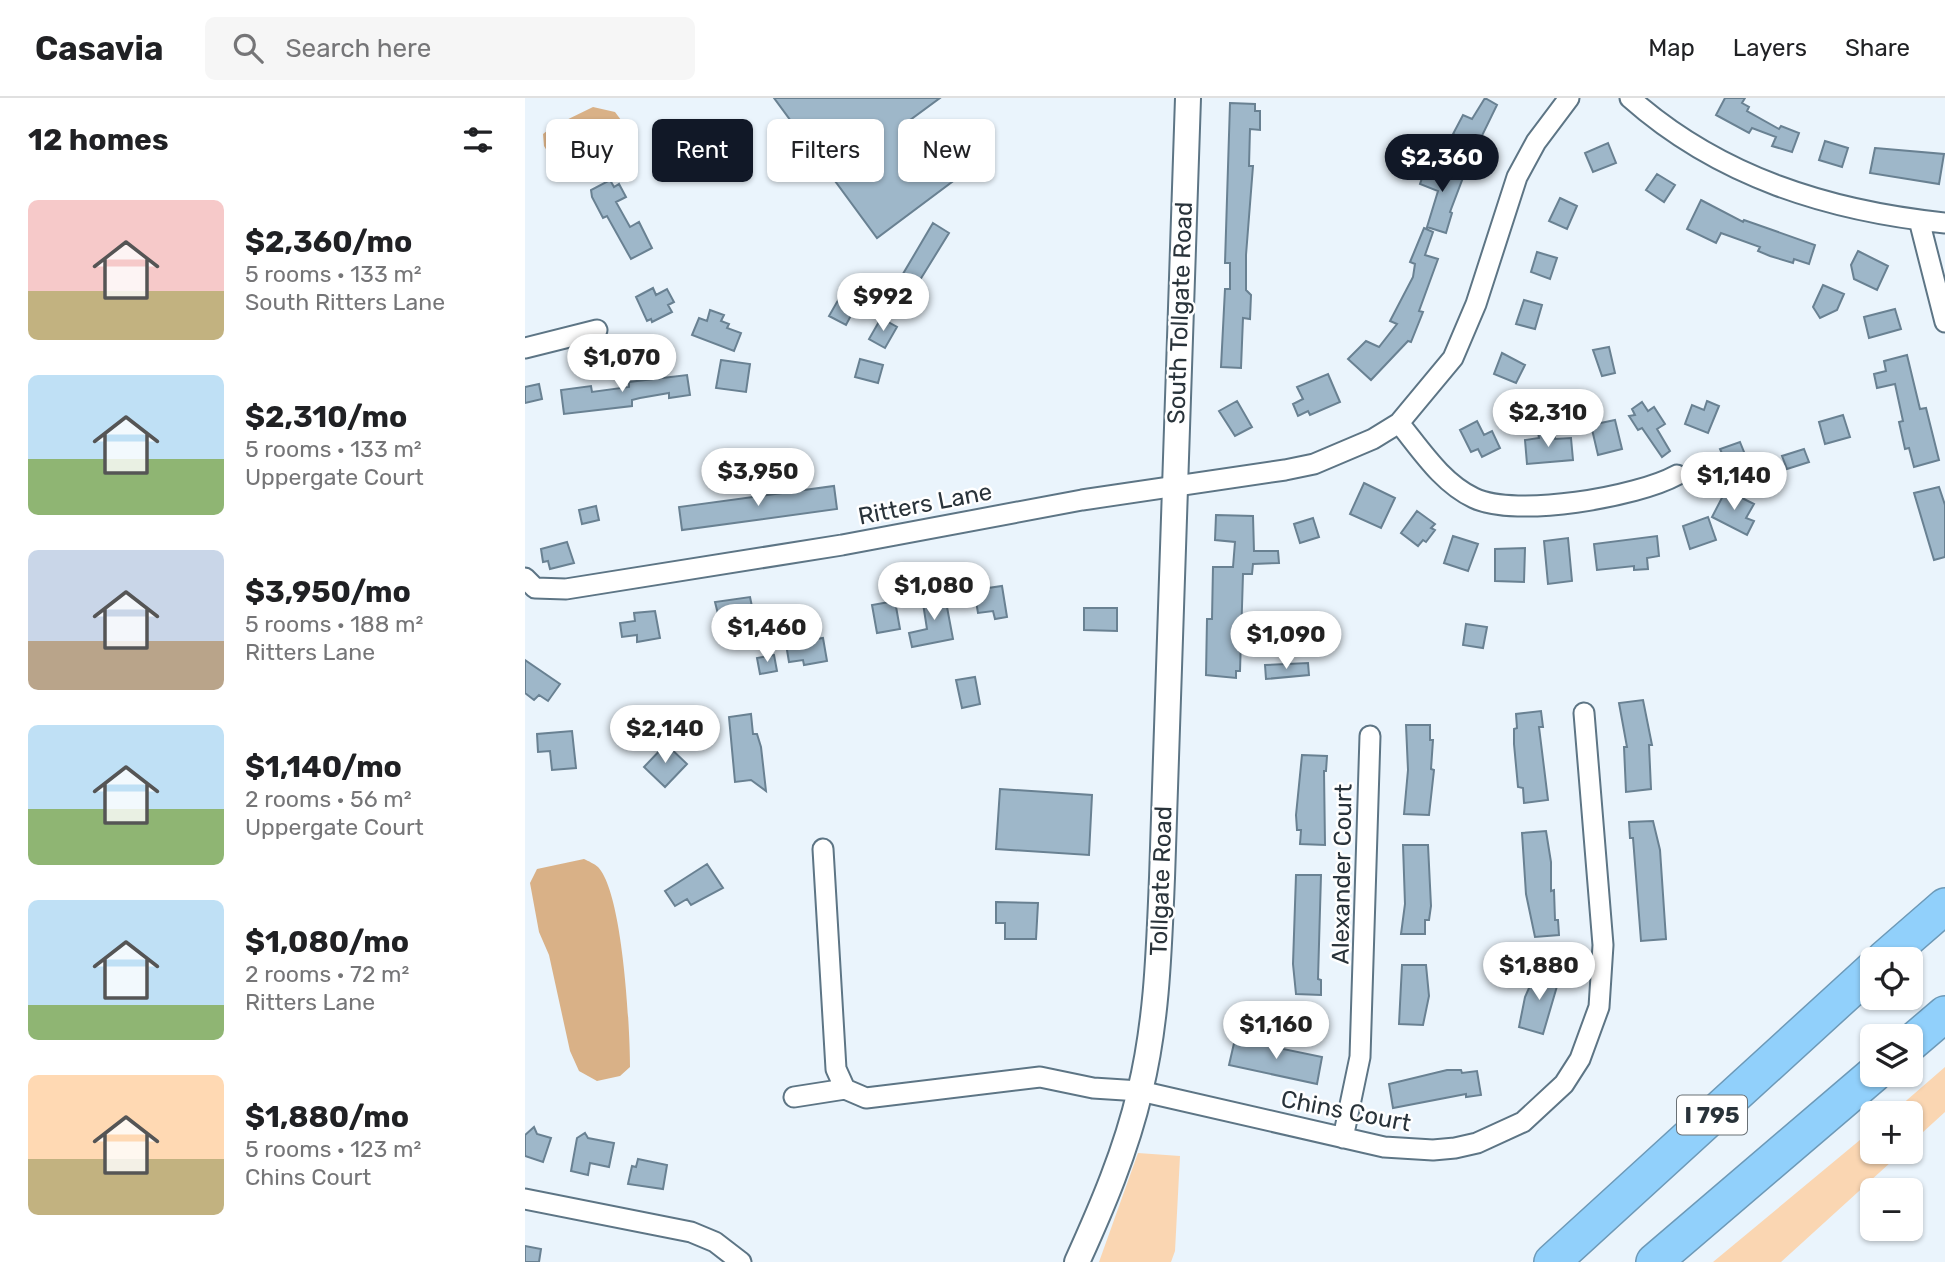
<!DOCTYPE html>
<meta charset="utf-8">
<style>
:root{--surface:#fff;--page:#f6f6f6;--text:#202124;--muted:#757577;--line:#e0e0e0;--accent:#111827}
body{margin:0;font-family:Rubik,sans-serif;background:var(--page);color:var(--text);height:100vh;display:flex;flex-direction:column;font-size:26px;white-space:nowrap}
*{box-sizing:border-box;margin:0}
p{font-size:23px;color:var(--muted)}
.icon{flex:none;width:38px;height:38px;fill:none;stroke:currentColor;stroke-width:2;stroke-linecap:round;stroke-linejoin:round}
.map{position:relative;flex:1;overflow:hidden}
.side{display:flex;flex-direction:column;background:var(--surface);width:525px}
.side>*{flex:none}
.top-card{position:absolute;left:21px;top:21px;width:665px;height:63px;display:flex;gap:14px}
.fabs{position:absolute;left:1335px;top:849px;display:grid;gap:14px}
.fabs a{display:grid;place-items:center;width:63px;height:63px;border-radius:10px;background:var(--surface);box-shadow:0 2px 5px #0004;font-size:35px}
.price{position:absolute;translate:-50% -60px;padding:0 16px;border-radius:24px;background:#fff;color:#222;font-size:23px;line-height:46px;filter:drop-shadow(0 2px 4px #0008)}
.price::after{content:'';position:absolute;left:50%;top:42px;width:21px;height:16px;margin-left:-10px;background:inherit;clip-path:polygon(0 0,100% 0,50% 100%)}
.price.on{background:var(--accent);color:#fff}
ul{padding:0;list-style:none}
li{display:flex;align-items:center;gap:21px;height:175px;padding:0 28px}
li span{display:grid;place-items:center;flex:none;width:196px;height:140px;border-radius:10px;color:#555}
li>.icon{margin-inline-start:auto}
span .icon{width:84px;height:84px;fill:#fffc;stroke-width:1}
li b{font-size:30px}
h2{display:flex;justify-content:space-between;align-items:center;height:84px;padding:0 28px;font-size:30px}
.pill{padding:0 24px;border-radius:10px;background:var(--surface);box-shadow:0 2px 5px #0004;font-size:24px;line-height:63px}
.pill.on{background:var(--accent);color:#fff}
header{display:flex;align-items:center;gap:42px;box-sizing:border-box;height:98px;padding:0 35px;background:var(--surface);border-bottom:2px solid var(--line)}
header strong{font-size:33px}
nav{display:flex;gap:38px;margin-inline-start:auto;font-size:24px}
.search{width:490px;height:63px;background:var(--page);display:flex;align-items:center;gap:18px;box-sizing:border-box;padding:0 24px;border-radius:10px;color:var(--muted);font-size:26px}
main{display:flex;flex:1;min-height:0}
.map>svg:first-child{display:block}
.green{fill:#fad6b2}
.water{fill:#d9b187}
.building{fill:#9eb7c9;stroke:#698192;stroke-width:2}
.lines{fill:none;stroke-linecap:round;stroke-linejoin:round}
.minor-casing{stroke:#5d7585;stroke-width:23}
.tertiary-casing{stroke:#5d7585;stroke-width:28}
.motorway-casing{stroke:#6d99b7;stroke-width:38}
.minor{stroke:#fff;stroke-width:19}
.tertiary{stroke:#fff;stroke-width:24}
.motorway{stroke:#91d0fb;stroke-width:35}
.labels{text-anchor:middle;stroke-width:5;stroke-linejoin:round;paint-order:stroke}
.shield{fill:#fff;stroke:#697075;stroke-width:2}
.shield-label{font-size:23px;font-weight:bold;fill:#29333a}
.street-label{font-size:24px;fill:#29333a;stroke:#fff}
</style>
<header>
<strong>Casavia</strong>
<div class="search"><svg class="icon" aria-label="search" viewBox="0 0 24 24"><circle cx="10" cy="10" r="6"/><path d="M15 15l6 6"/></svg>Search here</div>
<nav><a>Map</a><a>Layers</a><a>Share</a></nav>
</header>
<main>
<section class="side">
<h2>12 homes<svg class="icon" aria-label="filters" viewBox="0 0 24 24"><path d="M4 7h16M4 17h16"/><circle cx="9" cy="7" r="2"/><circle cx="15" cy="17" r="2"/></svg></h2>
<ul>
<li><span style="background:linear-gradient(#f6c9c9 65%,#c2b280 0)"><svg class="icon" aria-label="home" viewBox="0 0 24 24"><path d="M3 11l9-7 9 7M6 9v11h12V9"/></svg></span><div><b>$2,360/mo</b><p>5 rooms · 133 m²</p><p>South Ritters Lane</p></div></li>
<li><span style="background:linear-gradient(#bfe0f5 60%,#8fb573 0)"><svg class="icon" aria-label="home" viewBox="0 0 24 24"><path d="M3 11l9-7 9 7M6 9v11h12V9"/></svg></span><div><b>$2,310/mo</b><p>5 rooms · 133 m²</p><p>Uppergate Court</p></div></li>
<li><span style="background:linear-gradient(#c9d6e8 65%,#b9a48a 0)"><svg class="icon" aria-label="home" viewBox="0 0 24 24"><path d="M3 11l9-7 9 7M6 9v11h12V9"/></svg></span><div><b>$3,950/mo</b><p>5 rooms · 188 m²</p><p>Ritters Lane</p></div></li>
<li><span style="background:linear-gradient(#bfe0f5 60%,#8fb573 0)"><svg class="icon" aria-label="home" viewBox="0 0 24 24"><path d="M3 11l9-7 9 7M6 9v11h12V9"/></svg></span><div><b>$1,140/mo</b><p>2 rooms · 56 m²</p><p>Uppergate Court</p></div></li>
<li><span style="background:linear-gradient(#bfe0f5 75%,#8fb573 0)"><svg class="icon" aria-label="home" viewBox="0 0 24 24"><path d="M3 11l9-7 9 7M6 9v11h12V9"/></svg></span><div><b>$1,080/mo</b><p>2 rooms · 72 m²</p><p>Ritters Lane</p></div></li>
<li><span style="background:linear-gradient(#ffd9b3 60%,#c2b280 0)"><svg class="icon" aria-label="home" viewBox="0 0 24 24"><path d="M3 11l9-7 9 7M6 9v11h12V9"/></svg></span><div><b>$1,880/mo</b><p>5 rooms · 123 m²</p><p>Chins Court</p></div></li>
</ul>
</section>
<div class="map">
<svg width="1420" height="1164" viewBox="0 0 1420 1164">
<rect width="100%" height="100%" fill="#eaf4fc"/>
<!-- green -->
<path class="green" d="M1420,969V1014L1386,1045V1015H1367Z
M1347,1032L1348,1054H1377L1256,1164H1188Z
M613,1055L655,1058L650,1153L646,1164H574Z"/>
<!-- water -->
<path class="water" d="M68,9L90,14L96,22L95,45C79,58 59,76 37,78L19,48L18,36L27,29Z
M59,761C63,763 70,766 73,769C98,795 105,931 105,969L95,978L72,983L54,973L45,953L24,857L14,834L5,785L12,771Z"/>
<!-- building -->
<path class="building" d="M249,0H415L377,28L419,35L428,28L455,63L352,140Z
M960,0L972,7L952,48L928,36L938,17L947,21Z
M1200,0H1220L1217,5L1224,9L1222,13L1254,31L1256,28L1274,35L1267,54L1247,48L1251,39L1227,30L1224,35L1191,17Z
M705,5L730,6V13H735V32L725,31L724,68H728L721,157V192L726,197L725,221L718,220L716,270L696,269L700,191H705V165H700Z
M1300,43L1323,50L1317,69L1294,62Z
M1083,45L1091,65L1068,74L1060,55Z
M1350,50L1419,56L1414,86L1345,75Z
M903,63L939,77L925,114L927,115L921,135L902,129L913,93L895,86Z
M1132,76L1150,87L1139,104L1121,92Z
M85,82L89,89L94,86L101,99L91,104L105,129L114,124L127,150L106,161L82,118L78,120L67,99L66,92Z
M1035,100L1052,108L1042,131L1024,123Z
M1176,102L1218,124L1219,122L1290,147L1284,166L1269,161L1268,165L1245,158L1233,153L1235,149L1196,135L1191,145L1162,131Z
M408,125L424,135L387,195L372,186Z
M899,130L908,134L900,157L913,161L894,213L898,214L886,244L883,243L846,282L823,261L841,243L854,249L872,226L865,223L888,179L890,166L885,164Z
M1333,153L1363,168L1352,192L1329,181L1326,167Z
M1012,154L1032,160L1025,181L1006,174Z
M1298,187L1319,196L1312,212L1295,220L1288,209Z
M128,190L131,197L142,191L149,204L143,207L147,214L127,224L126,221L122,223L111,199Z
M316,197L332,206L321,227L304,218Z
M999,202L1017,207L1010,231L991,226Z
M1370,211L1376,231L1344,240L1339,219Z
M185,212L199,217L196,223L204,226L202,230L216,235L209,253L167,237L174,220L182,223Z
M356,220L372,229L360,250L344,241Z
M1084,249L1090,275L1077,278L1068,252Z
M977,255L1000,267L991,285L969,276Z
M1382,257L1395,311L1401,310L1414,362L1389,369L1384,350L1380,351L1374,324L1378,323L1370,286L1352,290L1349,276L1361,273L1359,263Z
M335,261L358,267L353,285L330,279Z
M196,262L225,266L221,294L191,290Z
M803,276L815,304L785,317L783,313L773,318L768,306L778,301L772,289Z
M162,277L165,297L144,300V295L115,300L107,302V308L39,316L36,292L66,288L67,294L104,289V284Z
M14,286L17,301L0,305V289Z
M712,303L727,329L710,338L694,313Z
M1182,303L1194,308L1183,335L1160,326L1167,307L1179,312Z
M1117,304L1123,313L1129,309L1140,326L1132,331L1145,353L1137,359L1117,330L1113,332L1104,318L1110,317L1107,311Z
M1318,317L1325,339L1300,346L1294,324Z
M1090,322L1097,351L1073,357L1066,327Z
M952,323L959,337L967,333L975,350L957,359L953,351L946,354L935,332Z
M1029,333L1030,341L1046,340L1048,362L1002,366L1000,342L1014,340L1013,334Z
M1215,344L1223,364L1204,371L1195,351Z
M1279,351L1284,364L1262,371L1257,358Z
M839,385L870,400L856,430L825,416Z
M309,388L312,411L157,432L154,409Z
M1414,389L1420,407V459L1409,462L1389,395Z
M1201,392L1229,406L1221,420L1229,423L1222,437L1187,419Z
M71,408L74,422L57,426L54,412Z
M892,413L910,426L906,430L910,432L901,444L898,442L893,448L876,435Z
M691,417L728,418L729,453H753L754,465L728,466L727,476H718L715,573H711V580L681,577L682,521H687L688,469H708L710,444L690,442Z
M1183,419L1191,442L1165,451L1158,428Z
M788,420L794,439L775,445L769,426Z
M928,438L953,446L943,473L919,465Z
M1132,438L1134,458L1122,460L1123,471L1109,472V468L1072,472L1069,446Z
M1043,440L1047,483L1023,486L1019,443Z
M42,444L49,465L25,471L23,463L18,464L16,451Z
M1000,450L999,484L970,483V451Z
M477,488L482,519L470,521L468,513L453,515L449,492Z
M419,493L428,541L387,549L384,535L402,531L397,499Z
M225,499L231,528L225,529L226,533L211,536L208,521L195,524L190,504Z
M370,503L375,531L352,535L347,507Z
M559,510H592V533L559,532Z
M130,513L135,540L112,544V537L97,539L95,525L110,523L109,515Z
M941,526L962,529L958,550L938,547Z
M298,540L302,563L279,567L278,562L264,564L261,546Z
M249,557L252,573L235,576L232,560Z
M0,562L35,586L23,603L14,597L9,602L0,595Z
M783,565L784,577L741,581L740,567Z
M450,579L455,606L437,610L431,582Z
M1118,602L1127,647H1124L1126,691L1101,694L1099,649H1102L1094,605Z
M1016,613L1018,629H1014L1023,702L999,705L998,690L993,689L989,646V631L992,630L991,616Z
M226,616L228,636H232L236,649L241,693L226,682L210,684L204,619Z
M881,627H905V642H908L906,671L909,672L904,717L879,716L883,672Z
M47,633L51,670L27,672L25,653L13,654L12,636Z
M141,646L162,666L140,689L119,669Z
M777,657L802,658L801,673H799L800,747L775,746L776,732H772L771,717Z
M475,691L567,697L564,757L471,751Z
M1128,723L1135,752L1141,841L1116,843L1108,740H1105L1104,724Z
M1021,733L1026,764V793L1029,792L1030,822H1033L1034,837L1010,839L1001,796L997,735Z
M878,747H903L906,808L904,822H900V836H876L880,806Z
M182,766L198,790L166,807L162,801L150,808L140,793Z
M771,777H796L793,881L796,882V897L771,896L768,866Z
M471,804L513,805L511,841H480V825H471Z
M877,867H901L904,898L898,927L874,926Z
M1012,872L1035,878L1018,936L994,929L1000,899Z
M710,941L797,959L792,986L704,967Z
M922,972H936L937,975L952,973L956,997L941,999V996L868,1010L864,986Z
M9,1029L12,1036L26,1040L18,1064L0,1058V1037Z
M60,1035L63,1040L89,1045L84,1069L65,1065L63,1077L46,1073L52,1040Z
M113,1061L142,1067L138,1091L103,1086L107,1068L111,1069Z
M0,1148L16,1151L14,1164H0Z"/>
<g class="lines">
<defs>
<path id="minor" d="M1105,0C1194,79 1304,113 1420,125
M1394,122L1420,224
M0,250L72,232
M874,325C896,352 917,385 949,400C991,420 1112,399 1152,377
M0,480L10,490L41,491L317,447L557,402L760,372L789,366L848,341L874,325L928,260L951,206L992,79L1011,44L1044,0
M298,751L311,971L320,991L341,1000L515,979L568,990L615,993L859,1049L908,1052L930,1050L952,1045L998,1024L1039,986L1055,961L1074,909L1078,847L1059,615
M269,999L320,991
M818,1040L835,959L845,638
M0,1101L166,1134L190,1144L216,1164"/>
<path id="tertiary" d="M552,1164C577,1109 601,1053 615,993C632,924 634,851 637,780L663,0"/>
<path id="motorway" d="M1359,861L1420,808
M1386,945L1420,916
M1027,1164L1348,871
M1129,1164L1349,976"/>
</defs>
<!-- minor casing -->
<use href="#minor" class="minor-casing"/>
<!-- tertiary casing -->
<use href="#tertiary" class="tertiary-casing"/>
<!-- motorway casing -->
<use href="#motorway" class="motorway-casing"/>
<!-- minor -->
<use href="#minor" class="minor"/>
<!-- tertiary -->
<use href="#tertiary" class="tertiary"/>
<!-- motorway -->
<use href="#motorway" class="motorway"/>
</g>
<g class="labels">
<!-- shield labels -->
<rect class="shield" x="1152" y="997.5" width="70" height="39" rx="5"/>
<g class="shield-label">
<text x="1187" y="1025">I 795</text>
</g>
<!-- street labels -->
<g class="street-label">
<text transform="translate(655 215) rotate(-88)" y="8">South Tollgate Road</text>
<text transform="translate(400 406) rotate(-11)" y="8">Ritters Lane</text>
<text transform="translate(817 776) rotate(-89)" y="8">Alexander Court</text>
<text transform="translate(636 783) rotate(-88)" y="8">Tollgate Road</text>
<text transform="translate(821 1013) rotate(11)" y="8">Chins Court</text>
</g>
</g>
</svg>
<div class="fabs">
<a><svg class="icon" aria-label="locate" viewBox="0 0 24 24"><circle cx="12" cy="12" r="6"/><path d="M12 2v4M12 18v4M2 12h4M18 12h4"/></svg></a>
<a><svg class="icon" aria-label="layers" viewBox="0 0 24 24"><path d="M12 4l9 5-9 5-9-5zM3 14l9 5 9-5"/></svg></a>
<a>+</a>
<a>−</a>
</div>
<b class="price on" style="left:917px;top:96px">$2,360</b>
<b class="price" style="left:358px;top:235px">$992</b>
<b class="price" style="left:97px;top:296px">$1,070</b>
<b class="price" style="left:1023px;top:351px">$2,310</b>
<b class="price" style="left:233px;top:410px">$3,950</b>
<b class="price" style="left:1209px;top:414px">$1,140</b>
<b class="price" style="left:409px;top:524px">$1,080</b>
<b class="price" style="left:242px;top:566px">$1,460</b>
<b class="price" style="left:761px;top:573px">$1,090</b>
<b class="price" style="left:140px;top:667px">$2,140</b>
<b class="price" style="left:1014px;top:904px">$1,880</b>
<b class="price" style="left:751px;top:963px">$1,160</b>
<div class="top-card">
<a class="pill">Buy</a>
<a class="pill on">Rent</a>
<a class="pill">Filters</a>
<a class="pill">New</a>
</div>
</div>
</main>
